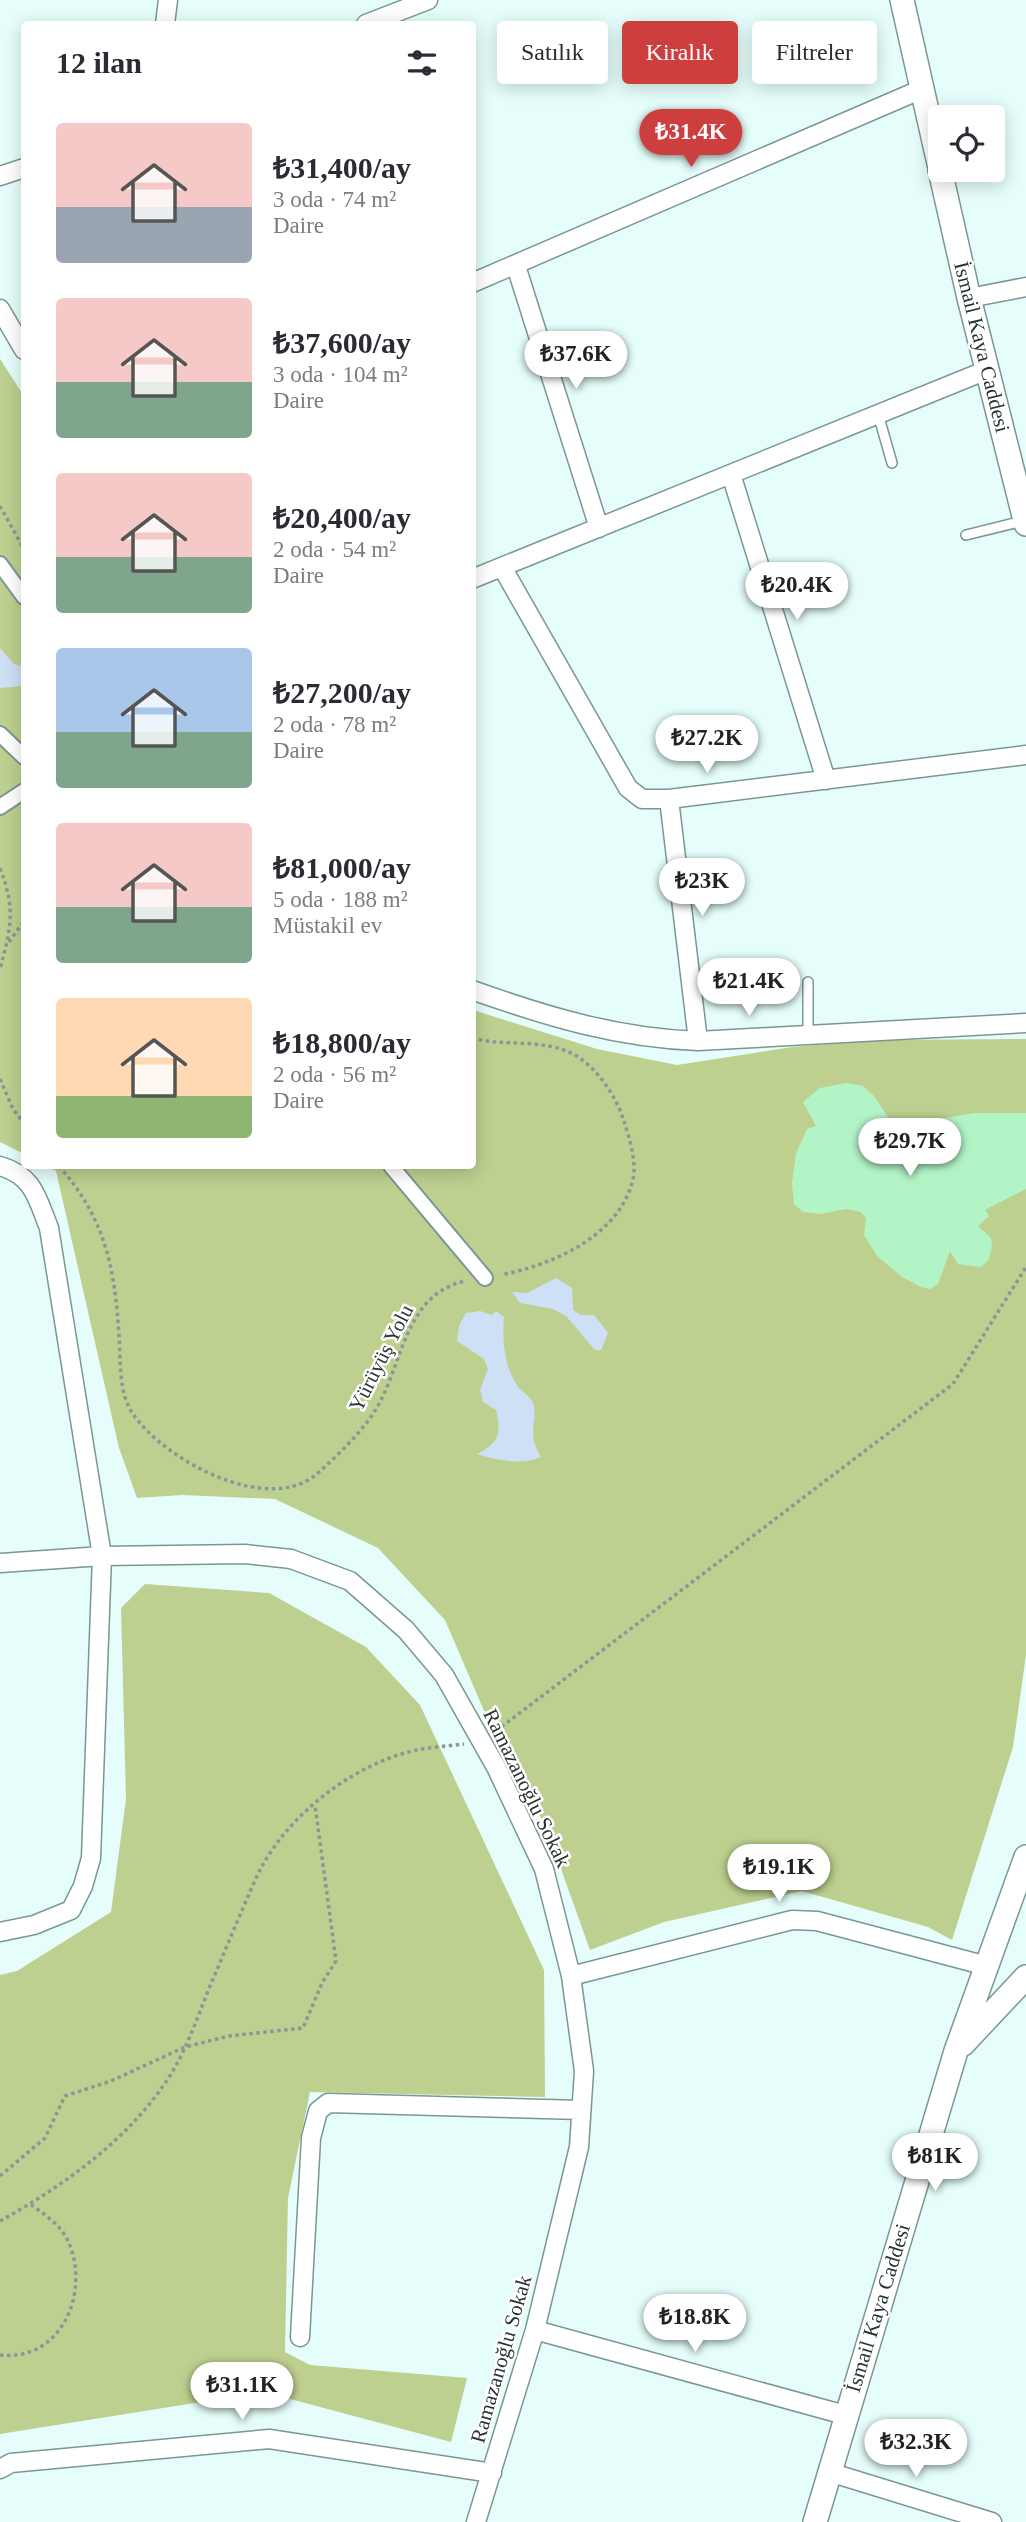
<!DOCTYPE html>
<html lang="tr">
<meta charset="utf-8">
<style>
:root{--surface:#fff;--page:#f7f7f7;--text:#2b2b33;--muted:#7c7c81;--accent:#cd3e3f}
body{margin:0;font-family:Georgia,serif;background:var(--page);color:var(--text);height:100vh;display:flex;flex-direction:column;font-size:26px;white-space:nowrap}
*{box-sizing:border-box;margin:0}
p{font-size:23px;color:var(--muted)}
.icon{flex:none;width:38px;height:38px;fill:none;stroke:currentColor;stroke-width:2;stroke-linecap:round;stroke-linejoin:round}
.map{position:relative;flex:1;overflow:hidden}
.panel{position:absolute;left:21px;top:21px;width:455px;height:1148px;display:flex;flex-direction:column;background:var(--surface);border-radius:7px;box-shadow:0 4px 18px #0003}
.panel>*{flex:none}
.top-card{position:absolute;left:497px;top:21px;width:424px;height:63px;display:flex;gap:14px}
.buttons{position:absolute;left:928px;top:105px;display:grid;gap:14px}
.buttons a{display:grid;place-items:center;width:77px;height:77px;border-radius:7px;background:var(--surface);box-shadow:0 4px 18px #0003;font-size:35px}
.price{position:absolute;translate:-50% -60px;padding:0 16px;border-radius:24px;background:#fff;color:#222;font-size:23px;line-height:46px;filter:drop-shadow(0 2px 4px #0008)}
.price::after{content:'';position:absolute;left:50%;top:42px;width:21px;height:16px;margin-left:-10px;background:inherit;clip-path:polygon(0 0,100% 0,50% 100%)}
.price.current{background:var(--accent);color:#fff}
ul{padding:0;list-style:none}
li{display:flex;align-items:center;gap:21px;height:175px;padding:0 35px}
li span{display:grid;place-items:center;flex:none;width:196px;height:140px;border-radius:7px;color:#555}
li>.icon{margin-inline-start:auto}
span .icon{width:84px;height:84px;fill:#fffc;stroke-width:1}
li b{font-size:30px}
h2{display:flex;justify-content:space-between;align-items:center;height:84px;padding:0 35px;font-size:30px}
.pill{padding:0 24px;border-radius:7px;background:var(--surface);box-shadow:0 4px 18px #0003;font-size:24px;line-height:63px}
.pill.current{background:var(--accent);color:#fff}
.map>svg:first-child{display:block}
.green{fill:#bdd08f}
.water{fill:#cde0f6}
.building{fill:#b3f4c7}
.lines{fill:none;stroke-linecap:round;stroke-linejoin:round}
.service-casing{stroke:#7a9793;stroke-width:12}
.pedestrian-casing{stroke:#7a9793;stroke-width:18}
.minor-casing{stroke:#7a9793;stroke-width:21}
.tertiary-casing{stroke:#7a9793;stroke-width:26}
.path{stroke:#869996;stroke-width:3.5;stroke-dasharray:3.5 3.5;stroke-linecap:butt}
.service{stroke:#fff;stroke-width:9}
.pedestrian{stroke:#fff;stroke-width:14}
.minor{stroke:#fff;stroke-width:18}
.tertiary{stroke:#fff;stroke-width:23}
.labels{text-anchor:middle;stroke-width:5;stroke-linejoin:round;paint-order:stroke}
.street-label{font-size:21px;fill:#293533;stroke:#fff}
</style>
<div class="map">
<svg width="1026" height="2522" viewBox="0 0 1026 2522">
<rect width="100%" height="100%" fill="#e5fefb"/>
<!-- green -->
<path class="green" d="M0,359L24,396V1154L0,1142Z
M473,1010L597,1049L677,1065L792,1047L879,1040L1026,1039V1655L1013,1747L952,1940L928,1927L802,1891L664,1922L590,1950L546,1827L491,1727L445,1620L378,1548L275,1499L182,1495L137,1498L119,1448L56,1171L47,1166H472Z
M145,1584L269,1593L366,1647L420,1705L544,1970L545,2097L310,2092L288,2198L285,2352L310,2365L467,2378L451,2442L264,2392L0,2434V1975L17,1971L111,1912L126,1799L121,1608Z"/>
<!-- water -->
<path class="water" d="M0,648L14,664L24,667V733L22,731L21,686L0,688Z
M556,1278L572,1288L573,1310L581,1315H594L608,1333L601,1350H595L566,1316L553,1309L520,1303L512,1292L527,1293Z
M480,1311L492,1315L496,1311L504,1317C502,1341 504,1366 518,1387C523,1393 530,1396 533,1403C539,1421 525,1431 541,1457C521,1466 497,1460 477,1454C498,1444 502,1434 496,1410L483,1402L480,1390L488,1369L484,1359L457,1341L459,1326L466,1313Z"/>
<!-- building -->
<path class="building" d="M846,1083L863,1086L874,1096L895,1128L904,1131L934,1120L975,1113H1026V1189L985,1210L989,1216L978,1226L991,1238L992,1246L989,1259L981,1267L958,1264L950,1251L938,1284L930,1289L921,1287L902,1277L877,1256L864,1235L866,1218L861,1212L846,1209L820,1214L803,1212L794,1204L792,1183L796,1153L807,1129L816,1126L803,1102L820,1088Z"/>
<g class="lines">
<defs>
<path id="service" d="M878,414L892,463
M966,535L1023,521
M808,982V1034"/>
<path id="pedestrian" d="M0,564L24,597
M0,734L24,757
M0,807L24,791
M391,1166L485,1278"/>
<path id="minor" d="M165,24L168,0
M366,24L428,0
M0,176L24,168
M516,266L599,528
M472,283L922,89
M969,298L1026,287
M0,309L24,350
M731,474L826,780
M502,567L628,788L642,799H669L1026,755
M472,579L987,370
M669,799L698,1041
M472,990C548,1017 618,1038 698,1041L1026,1023
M0,1166C34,1176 37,1198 49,1228L102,1556L91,1858L83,1886L71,1910L34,1925L0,1932
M0,1563L102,1556L245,1554L291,1559L350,1581L406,1630L444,1675L496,1767L544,1869L571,1976L584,2071L579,2147L535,2330L476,2522
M571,1976L792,1920L817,1921L987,1966
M535,2330L845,2415
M300,2337L311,2138L318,2111L328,2103L581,2110
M0,2469L11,2463L269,2439L492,2473
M829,2472L992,2522"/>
<path id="tertiary" d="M902,0L940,168
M940,170L969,298L1026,524
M963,2044L1026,1977
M815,2522L956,2051L1026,1857"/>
</defs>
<!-- service casing -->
<use href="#service" class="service-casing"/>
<!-- pedestrian casing -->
<use href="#pedestrian" class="pedestrian-casing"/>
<!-- minor casing -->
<use href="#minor" class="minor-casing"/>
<!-- tertiary casing -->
<use href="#tertiary" class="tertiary-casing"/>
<!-- path -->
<path class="path" d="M0,506L24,549
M0,868C16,910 11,927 0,969
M9,942L24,921
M472,1038C504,1047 543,1038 573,1054C597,1067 616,1096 624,1121C629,1137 637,1162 633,1179C620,1236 552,1265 501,1275
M0,1079L13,1109L24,1123
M59,1166C105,1218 115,1268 119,1336C121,1362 118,1392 133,1414C164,1460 269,1517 318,1473C342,1451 369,1426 383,1396C404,1352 409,1294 465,1281
M496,1731L953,1384L1026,1267
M0,2176L45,2138L65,2096L111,2081L185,2047L229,2036L303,2028L322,1983L336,1961L315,1805
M0,2221C65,2185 131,2138 171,2074C188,2046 198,2016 210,1986C226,1949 241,1911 258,1874C286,1816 354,1763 417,1750C432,1747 448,1746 464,1744
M0,2355C62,2362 91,2291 68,2241C61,2225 44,2214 30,2204"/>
<!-- service -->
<use href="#service" class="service"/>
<!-- pedestrian -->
<use href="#pedestrian" class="pedestrian"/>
<!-- minor -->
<use href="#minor" class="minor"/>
<!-- tertiary -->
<use href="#tertiary" class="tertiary"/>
</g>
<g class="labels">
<!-- street labels -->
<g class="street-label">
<text transform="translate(982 347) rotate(76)" y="7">İsmail Kaya Caddesi</text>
<text transform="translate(381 1358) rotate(-63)" y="7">Yürüyüş Yolu</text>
<text transform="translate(527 1788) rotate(64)" y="7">Ramazanoğlu Sokak</text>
<text transform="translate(878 2308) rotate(-73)" y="7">İsmail Kaya Caddesi</text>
<text transform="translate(501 2359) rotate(-74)" y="7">Ramazanoğlu Sokak</text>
</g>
</g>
</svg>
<div class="buttons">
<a><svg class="icon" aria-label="locate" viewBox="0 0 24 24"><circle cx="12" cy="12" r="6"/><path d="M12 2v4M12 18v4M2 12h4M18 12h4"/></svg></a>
</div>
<b class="price current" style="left:691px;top:169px">₺31.4K</b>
<b class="price" style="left:576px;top:391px">₺37.6K</b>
<b class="price" style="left:797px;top:622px">₺20.4K</b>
<b class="price" style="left:707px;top:775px">₺27.2K</b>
<b class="price" style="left:702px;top:918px">₺23K</b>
<b class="price" style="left:749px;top:1018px">₺21.4K</b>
<b class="price" style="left:910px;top:1178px">₺29.7K</b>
<b class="price" style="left:779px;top:1904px">₺19.1K</b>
<b class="price" style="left:935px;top:2193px">₺81K</b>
<b class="price" style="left:695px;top:2354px">₺18.8K</b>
<b class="price" style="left:242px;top:2422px">₺31.1K</b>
<b class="price" style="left:916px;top:2479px">₺32.3K</b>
<div class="top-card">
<a class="pill">Satılık</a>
<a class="pill current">Kiralık</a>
<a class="pill">Filtreler</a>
</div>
<section class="panel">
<h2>12 ilan<svg class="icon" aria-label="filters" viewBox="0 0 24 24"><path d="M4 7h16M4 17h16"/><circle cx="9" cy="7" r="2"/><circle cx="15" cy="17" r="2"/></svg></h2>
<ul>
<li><span style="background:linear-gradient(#f6c9c9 60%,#9aa5b1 0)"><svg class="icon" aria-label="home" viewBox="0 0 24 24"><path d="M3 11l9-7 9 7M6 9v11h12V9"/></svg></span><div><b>₺31,400/ay</b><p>3 oda · 74 m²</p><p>Daire</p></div></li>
<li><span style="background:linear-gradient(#f6c9c9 60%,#7fa58c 0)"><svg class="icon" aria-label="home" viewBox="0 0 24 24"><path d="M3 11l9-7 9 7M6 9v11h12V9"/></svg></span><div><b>₺37,600/ay</b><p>3 oda · 104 m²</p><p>Daire</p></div></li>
<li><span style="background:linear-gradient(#f6c9c9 60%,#7fa58c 0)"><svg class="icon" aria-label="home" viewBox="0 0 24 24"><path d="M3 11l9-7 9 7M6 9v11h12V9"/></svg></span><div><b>₺20,400/ay</b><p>2 oda · 54 m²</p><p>Daire</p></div></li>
<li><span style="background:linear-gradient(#a9c7e8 60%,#7fa58c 0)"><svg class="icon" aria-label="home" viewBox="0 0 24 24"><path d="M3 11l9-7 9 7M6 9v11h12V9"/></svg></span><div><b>₺27,200/ay</b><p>2 oda · 78 m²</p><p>Daire</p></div></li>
<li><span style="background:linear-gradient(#f6c9c9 60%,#7fa58c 0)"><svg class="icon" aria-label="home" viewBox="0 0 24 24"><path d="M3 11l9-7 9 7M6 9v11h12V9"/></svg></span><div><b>₺81,000/ay</b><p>5 oda · 188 m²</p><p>Müstakil ev</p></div></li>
<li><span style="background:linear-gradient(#ffd9b3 70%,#8fb573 0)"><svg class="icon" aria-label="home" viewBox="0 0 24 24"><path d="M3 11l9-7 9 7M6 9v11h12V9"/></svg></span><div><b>₺18,800/ay</b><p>2 oda · 56 m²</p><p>Daire</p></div></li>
</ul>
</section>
</div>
